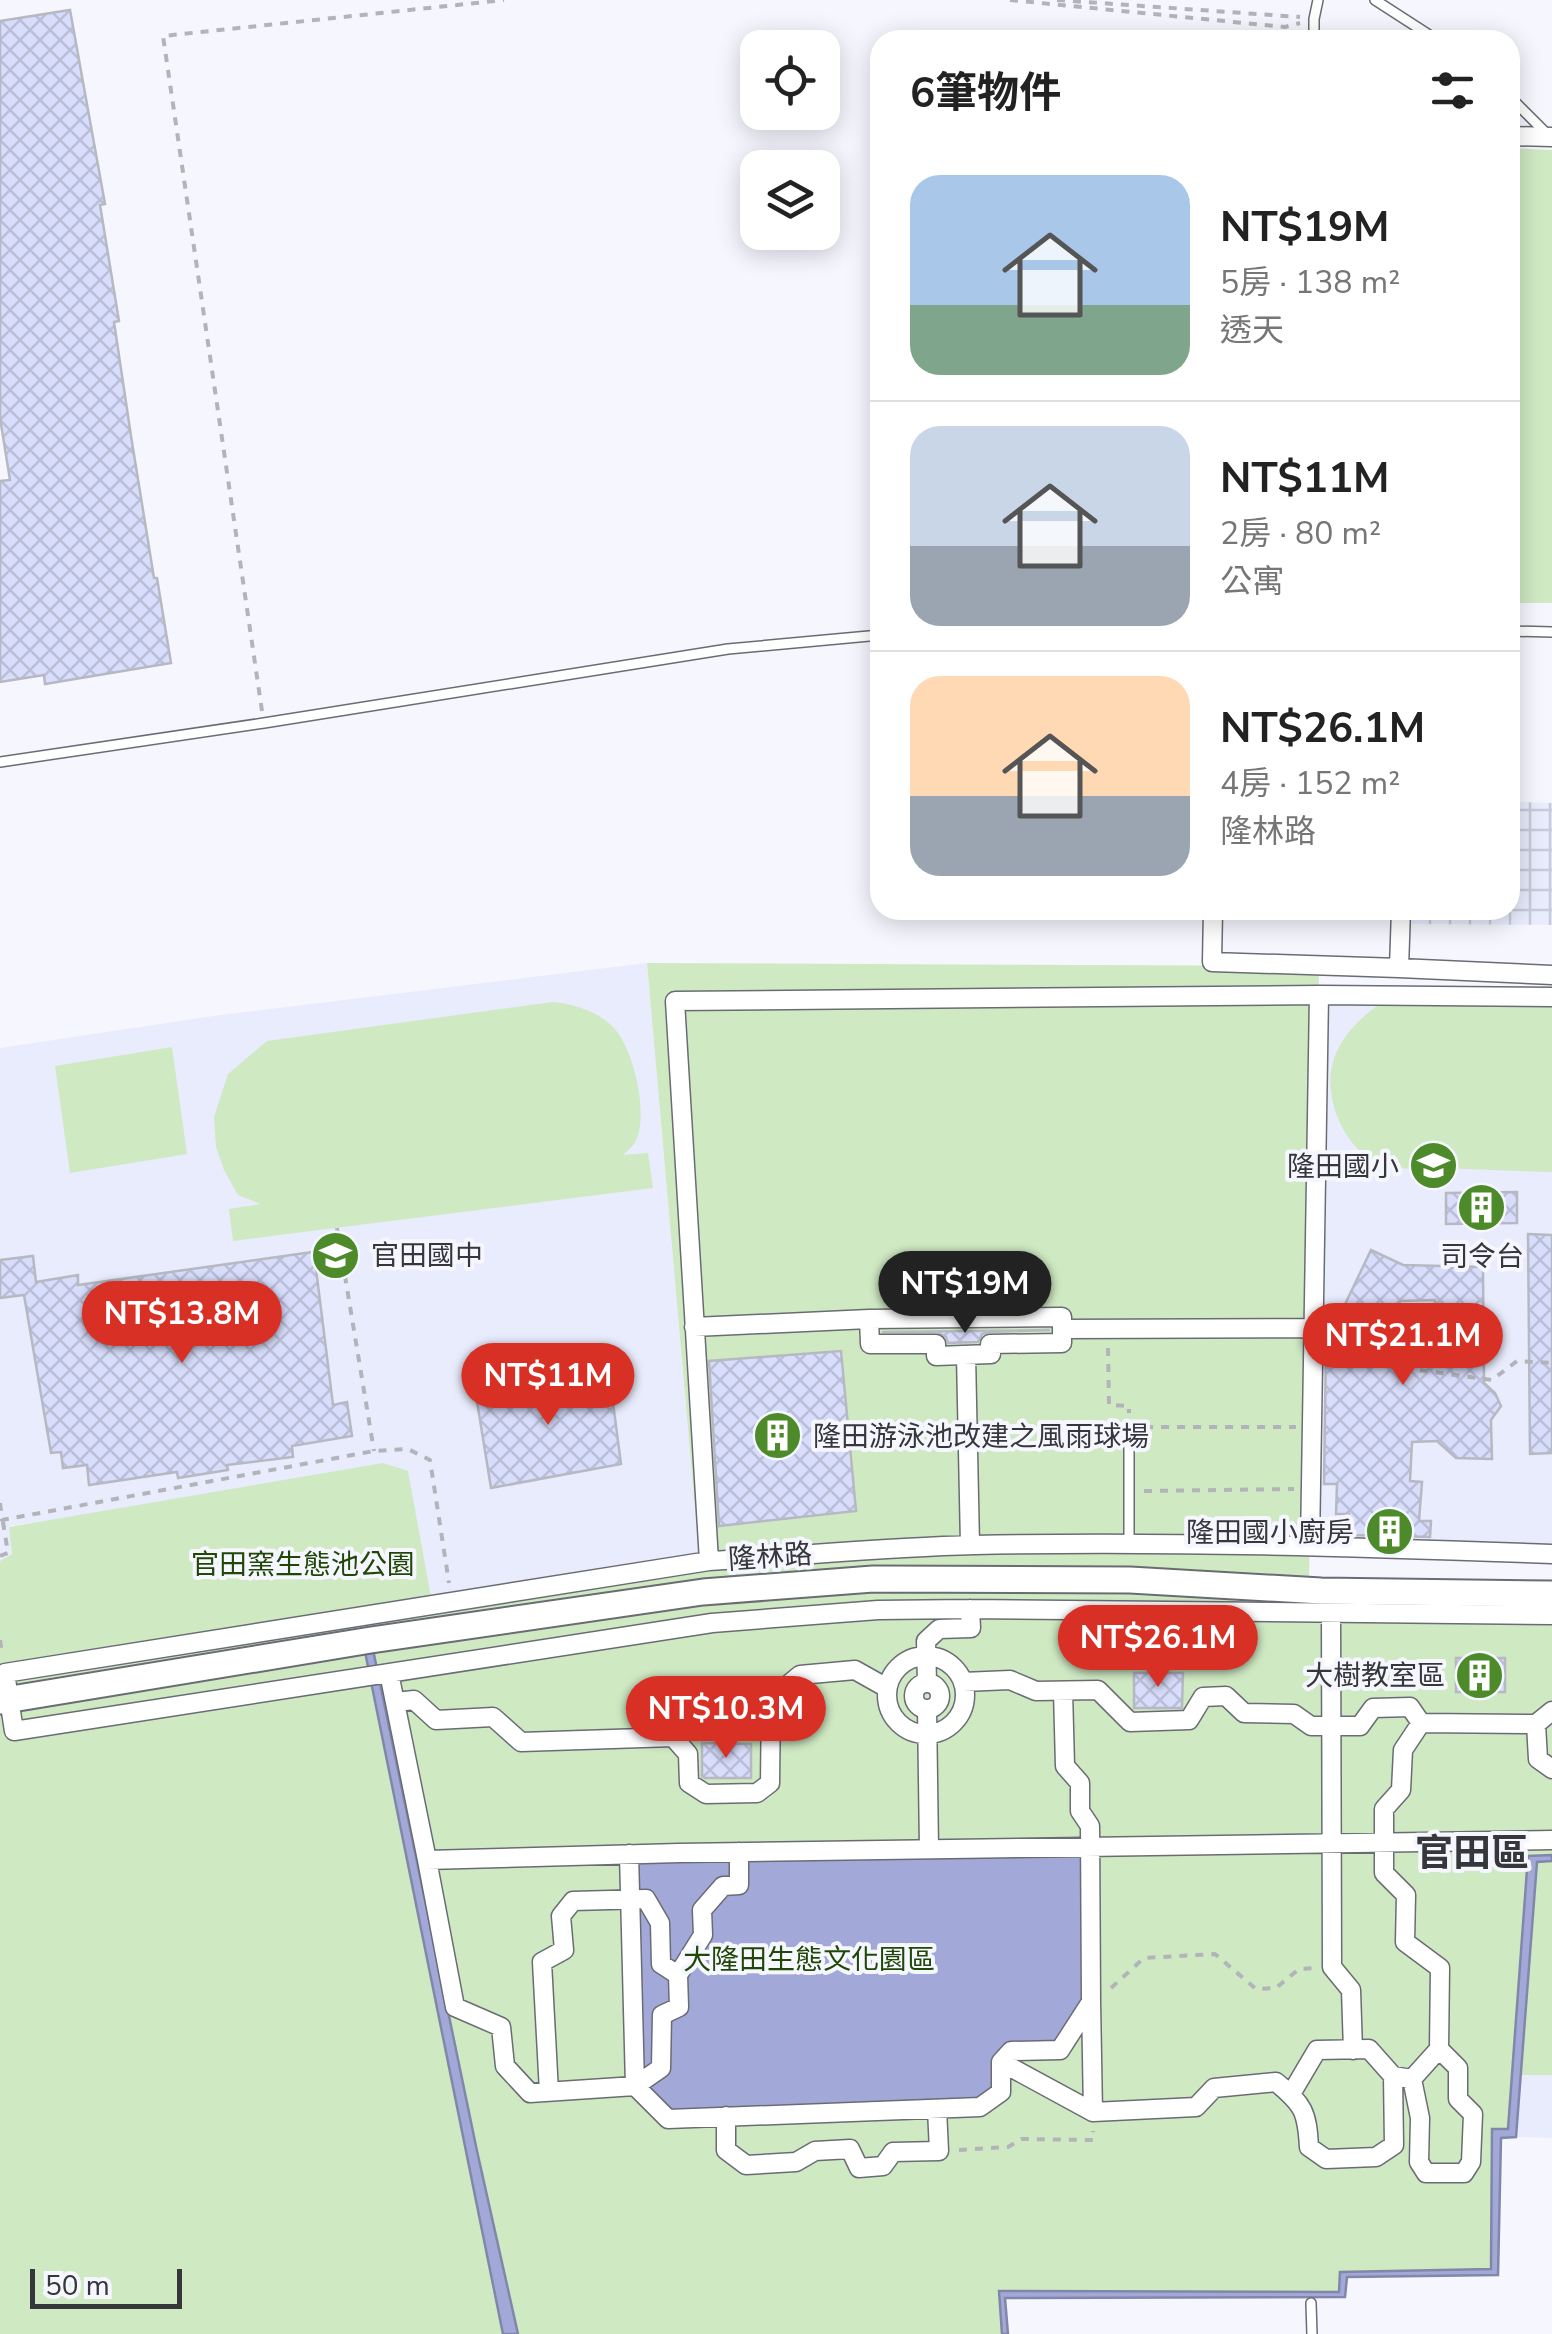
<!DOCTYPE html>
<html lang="zh-TW">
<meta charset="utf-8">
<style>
:root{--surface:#fff;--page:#f2f2f2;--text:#222;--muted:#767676;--line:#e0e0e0;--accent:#d93025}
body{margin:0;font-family:"Nunito Sans","Noto Sans TC",sans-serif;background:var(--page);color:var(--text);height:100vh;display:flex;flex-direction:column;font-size:38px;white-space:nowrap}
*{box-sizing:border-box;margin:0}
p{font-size:32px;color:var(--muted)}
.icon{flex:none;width:55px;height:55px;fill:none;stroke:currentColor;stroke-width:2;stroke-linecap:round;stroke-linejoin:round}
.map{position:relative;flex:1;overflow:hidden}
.panel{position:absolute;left:870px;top:30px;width:650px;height:890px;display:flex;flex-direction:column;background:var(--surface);border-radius:30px;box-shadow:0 5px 25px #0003}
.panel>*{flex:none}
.tools{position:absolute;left:740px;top:30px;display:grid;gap:20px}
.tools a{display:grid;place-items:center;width:100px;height:100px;border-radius:20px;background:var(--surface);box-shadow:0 5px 25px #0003;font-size:50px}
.scale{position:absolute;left:30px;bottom:25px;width:152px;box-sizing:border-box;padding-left:10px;border:5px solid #36373a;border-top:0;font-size:28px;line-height:35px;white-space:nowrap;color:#36373a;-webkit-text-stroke:8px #f5f6fe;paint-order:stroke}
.price{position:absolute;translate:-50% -85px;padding:0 22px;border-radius:35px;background:var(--accent);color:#fff;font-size:32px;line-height:65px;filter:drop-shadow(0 2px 5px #0008)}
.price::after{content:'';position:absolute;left:50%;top:60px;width:30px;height:22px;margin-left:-15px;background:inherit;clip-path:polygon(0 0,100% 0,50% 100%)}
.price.selected{background:#222;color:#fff}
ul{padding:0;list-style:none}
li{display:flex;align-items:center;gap:30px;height:250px;padding:0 40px}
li+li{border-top:2px solid var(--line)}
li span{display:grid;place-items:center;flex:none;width:280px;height:200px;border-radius:30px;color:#555}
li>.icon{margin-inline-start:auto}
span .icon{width:120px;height:120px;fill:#fffc;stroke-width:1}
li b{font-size:42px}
h2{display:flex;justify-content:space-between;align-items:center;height:120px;padding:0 40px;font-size:42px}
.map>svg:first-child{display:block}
.built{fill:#e9ecfc}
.industrial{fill:url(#industrial-grid)}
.green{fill:#cfe9c3}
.water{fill:#a2a9d9;stroke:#8287a9;stroke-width:2.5}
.building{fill:url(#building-cross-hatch);stroke:#b7b9c2;stroke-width:2.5;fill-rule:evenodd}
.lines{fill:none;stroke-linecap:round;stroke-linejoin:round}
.lane-casing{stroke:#6a6c74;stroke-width:12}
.street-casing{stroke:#6a6c74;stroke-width:21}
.secondary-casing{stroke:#6a6c74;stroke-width:29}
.path{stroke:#b3b4ba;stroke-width:4;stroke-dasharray:8 8;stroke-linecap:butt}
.lane{stroke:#fff;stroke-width:9}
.street{stroke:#fff;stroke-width:18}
.secondary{stroke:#fff;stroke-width:25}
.labels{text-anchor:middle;stroke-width:8;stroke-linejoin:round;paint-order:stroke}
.poi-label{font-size:28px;fill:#36373a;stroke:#f5f6fe;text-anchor:end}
.street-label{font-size:28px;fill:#36373a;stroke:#f5f6fe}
.park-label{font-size:28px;fill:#204706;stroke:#f5f6fe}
.district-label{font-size:38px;font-weight:bold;fill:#36373a;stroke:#f5f6fe}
</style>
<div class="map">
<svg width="1552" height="2334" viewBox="0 0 1552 2334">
<defs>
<pattern id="industrial-grid" width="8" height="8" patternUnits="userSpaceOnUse" patternTransform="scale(2.5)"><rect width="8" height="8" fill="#e9ecfc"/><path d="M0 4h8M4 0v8" fill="none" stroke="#c8cbd9"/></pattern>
<pattern id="building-cross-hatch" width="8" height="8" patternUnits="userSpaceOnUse" patternTransform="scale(2.5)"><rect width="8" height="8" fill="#d8ddfb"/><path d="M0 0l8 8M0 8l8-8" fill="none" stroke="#babed8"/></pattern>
</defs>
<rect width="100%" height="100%" fill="#f5f6fe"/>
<!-- built -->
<path class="built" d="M647,963L699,1555L430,1597L408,1471L9,1526L13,1554L0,1561V1048L213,1016Z
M1319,995L1552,997V1546L1308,1553Z
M1520,2074H1552V2138L1516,2137Z"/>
<!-- industrial -->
<path class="industrial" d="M1510,802L1552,803V925L1412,924L1413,910H1510Z"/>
<!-- green -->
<path class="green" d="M1510,148L1552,150V603H1510Z
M647,963L1319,966L1309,1582L1552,1594V2075H1520L1516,2137H1501L1498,2275L1340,2272L1339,2292H999L1002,2334H0V1561L12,1554L9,1527L383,1463L408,1471L431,1597L699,1554Z
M552,1002C574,1004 594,1010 611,1025C633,1044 651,1118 634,1144C631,1148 627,1151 623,1155L648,1153L653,1188L233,1241L229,1209L260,1204L238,1195L224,1170L216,1147L214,1117L228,1074L267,1041Z
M1552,1002V1172C1513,1171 1474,1169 1435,1168C1421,1168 1403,1170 1389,1167C1356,1160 1334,1122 1331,1091C1326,1053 1351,1024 1381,1003Z
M172,1047L187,1154L70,1173L55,1066Z"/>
<!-- water -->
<path class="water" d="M371,1640L477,2151L518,2334H503L363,1642Z
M1090,1847L1097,2000L1060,2050L1011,2052L1001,2092L980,2107L668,2119L635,2086L629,1854Z
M1552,1855V1861L1537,1862L1516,2137L1501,2138L1498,2275L1347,2277L1345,2297L1005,2298L1008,2334H1002L999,2291L1339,2292L1340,2272L1491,2269L1492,2129H1508L1528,1856Z"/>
<!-- building -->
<path class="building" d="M70,10L105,204L100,205L119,321L114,322L131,436L154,578H157L171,663L45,684L44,675L0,682V481L10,480L0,418V21Z
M1517,1192V1223L1446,1224V1193Z
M1528,1234L1552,1235V1453L1530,1454Z
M334,1249L336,1267L316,1269L333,1405L347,1402L352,1436L292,1446L293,1457L227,1465L228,1470L178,1478L177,1472L89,1485L87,1465L63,1468L61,1452L51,1453L24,1295L0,1298V1260L33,1256L36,1282L78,1275V1285Z
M1371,1250L1403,1265L1483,1267L1484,1383L1495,1393L1501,1406L1491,1420L1492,1459L1456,1458L1437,1441L1412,1442L1410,1481L1422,1482L1419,1521H1431L1430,1537L1348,1535L1349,1514H1336L1337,1484H1324L1326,1344ZM1435,1300V1349H1389L1390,1330L1400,1301Z
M1050,1330L990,1332L982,1334L978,1342L948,1343L946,1337L937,1332H882Z
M841,1351L856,1511L719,1526L709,1361Z
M609,1372L621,1464L491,1488L475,1389Z
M1456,1658H1505V1692H1456Z
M1134,1673H1183L1182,1708H1134Z
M702,1743L751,1744V1778H705L702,1776Z"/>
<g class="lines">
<defs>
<path id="lane" d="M1375,0L1437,40
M1314,40V19L1318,0
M1510,97L1548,135
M1510,631L1552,632
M0,762L264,723L728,649L880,635
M1129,1543V1427
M1311,2303L1312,2334"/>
<path id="street" d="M1510,136L1552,137
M1213,910L1212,962L1399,968
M1401,910L1399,968L1552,975
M1319,995L675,1001L709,1561C798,1556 886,1547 975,1545C1167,1541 1360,1547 1552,1554
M869,1319L1062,1317V1329
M694,1327L869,1319L870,1344H936V1356L991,1354L990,1344L1062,1343V1329L1313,1328
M966,1355L970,1545
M1310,1545L1319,995L1552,997
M709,1561L5,1673L14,1731L712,1623L878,1610L970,1609L1552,1615
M1331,1613L1332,1967L1351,1990L1353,2050
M887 1695a39 39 0 1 1 78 0a39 39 0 1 1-78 0Z
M389,1673L427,1860L679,1853L1552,1840
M963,1682L1010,1680L1036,1691L1098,1690L1130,1722L1189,1720L1203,1697L1226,1696L1244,1713L1294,1714L1311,1726H1360L1373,1708L1410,1707L1421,1723L1536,1724L1552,1711
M927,1683L926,1641L939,1629L971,1628L970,1609
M914 1696a13 13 0 1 1 26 0a13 13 0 1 1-26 0Z
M396,1702L414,1700L436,1720L493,1717L521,1742L673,1737L688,1754L689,1783L706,1794L757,1793L770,1783L771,1699L800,1675L855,1670L887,1688
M927,1709L929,1849
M1536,1724L1538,1759L1552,1769
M629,1854L635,2086L668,2119L980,2107L1001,2092V2062L1011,2051L1060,2050L1091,2002L1090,1826L1080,1811V1783L1065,1766L1063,1691
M427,1860L455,2007L501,2027L505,2066L530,2093L635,2086L661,2068L662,2015L679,2007L678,1975L661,1964L660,1923L646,1899L573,1901L561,1916L564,1950L542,1962L549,2092
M678,1975L703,1935L702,1910L723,1886L739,1885V1852
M1091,2002L1093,2112
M1001,2062L1093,2112L1196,2107L1214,2088L1276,2082C1304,2105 1307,2112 1309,2147L1326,2159L1376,2157L1394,2145L1393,2076L1369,2049L1317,2050L1291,2094
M1393,2076L1412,2079L1420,2118L1419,2162L1426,2173H1464L1471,2162L1473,2114L1458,2099V2068L1439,2049L1440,1968L1405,1942L1406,1895L1384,1873V1809L1401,1790L1403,1750L1421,1723
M1412,2079L1439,2049
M726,2116V2150L746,2165L796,2162L815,2151L850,2149L859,2168L883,2166L893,2152L939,2151L937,2109"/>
<path id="secondary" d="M0,1701L371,1640L703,1592L873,1579L1130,1580L1321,1591L1552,1594"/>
</defs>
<!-- lane casing -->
<use href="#lane" class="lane-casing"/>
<!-- street casing -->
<use href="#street" class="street-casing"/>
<!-- secondary casing -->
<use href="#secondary" class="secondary-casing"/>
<!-- path -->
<path class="path" d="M1010,0L1285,27L1300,23
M1057,0L1300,17
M262,711L163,36L504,0
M337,1228L374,1451
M1108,1348L1109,1405L1129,1406V1413
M1404,1368L1492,1380L1517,1361L1552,1363
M1145,1427H1296
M1144,1491L1294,1489
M0,1503L2,1520L374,1451L408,1449L430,1460L449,1583
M0,1556L8,1553L3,1522
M0,1640L2,1653
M1111,1988L1144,1958L1215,1954L1256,1989L1276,1988L1299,1969L1316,1968
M959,2150L1008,2147L1022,2139L1093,2140V2131"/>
<!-- lane -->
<use href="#lane" class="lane"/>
<!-- street -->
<use href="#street" class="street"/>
<!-- secondary -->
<use href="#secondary" class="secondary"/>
</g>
<!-- icons -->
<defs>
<symbol id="school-disc" viewBox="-11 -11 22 22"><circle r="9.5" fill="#4d8a29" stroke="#f5f6fe"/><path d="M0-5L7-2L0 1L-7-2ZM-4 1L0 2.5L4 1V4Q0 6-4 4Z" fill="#fff"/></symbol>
<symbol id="building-disc" viewBox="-11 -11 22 22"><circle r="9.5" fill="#4d8a29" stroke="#f5f6fe"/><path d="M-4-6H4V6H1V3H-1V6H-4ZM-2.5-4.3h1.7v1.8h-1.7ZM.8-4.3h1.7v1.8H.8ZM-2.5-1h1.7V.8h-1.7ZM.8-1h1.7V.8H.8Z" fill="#fff"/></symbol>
</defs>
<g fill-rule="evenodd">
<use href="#school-disc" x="1406" y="1138" width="55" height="55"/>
<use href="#building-disc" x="1454" y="1180" width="55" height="55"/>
<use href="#school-disc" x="308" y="1228" width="55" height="55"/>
<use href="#building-disc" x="750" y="1408" width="55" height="55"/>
<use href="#building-disc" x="1362" y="1504" width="55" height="55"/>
<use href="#building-disc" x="1452" y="1648" width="55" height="55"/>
</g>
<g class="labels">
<!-- poi labels -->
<g class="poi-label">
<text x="1399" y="1176">隆田國小</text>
<text x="371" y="1265" text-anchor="start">官田國中</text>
<text x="1482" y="1266" text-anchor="middle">司令台</text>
<text x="813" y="1446" text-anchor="start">隆田游泳池改建之風雨球場</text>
<text x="1354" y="1542">隆田國小廚房</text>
<text x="1445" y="1685">大樹教室區</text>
</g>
<!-- street labels -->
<g class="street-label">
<text transform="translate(770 1556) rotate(-4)" y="10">隆林路</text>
</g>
<!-- park labels -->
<g class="park-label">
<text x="303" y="1574">官田窯生態池公園</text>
<text x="809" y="1969">大隆田生態文化園區</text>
</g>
<!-- district labels -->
<g class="district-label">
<text x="1472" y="1866">官田區</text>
</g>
</g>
</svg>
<div class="tools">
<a><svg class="icon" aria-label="locate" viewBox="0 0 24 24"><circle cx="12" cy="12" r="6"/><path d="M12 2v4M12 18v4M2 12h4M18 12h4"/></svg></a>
<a><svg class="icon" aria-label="layers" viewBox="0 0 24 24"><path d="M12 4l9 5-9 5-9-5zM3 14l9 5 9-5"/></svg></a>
</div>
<div class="scale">50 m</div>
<b class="price selected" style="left:965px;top:1336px">NT$19M</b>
<b class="price" style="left:182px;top:1366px">NT$13.8M</b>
<b class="price" style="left:1403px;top:1388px">NT$21.1M</b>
<b class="price" style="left:548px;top:1428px">NT$11M</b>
<b class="price" style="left:1158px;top:1690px">NT$26.1M</b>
<b class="price" style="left:726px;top:1761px">NT$10.3M</b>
<section class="panel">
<h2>6筆物件<svg class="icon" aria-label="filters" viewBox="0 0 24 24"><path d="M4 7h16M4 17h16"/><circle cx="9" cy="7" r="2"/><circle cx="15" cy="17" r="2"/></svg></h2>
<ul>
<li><span style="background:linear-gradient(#a9c7e8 65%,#7fa58c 0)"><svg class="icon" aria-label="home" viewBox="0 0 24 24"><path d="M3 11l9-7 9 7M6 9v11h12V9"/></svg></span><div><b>NT$19M</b><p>5房 · 138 m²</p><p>透天</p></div></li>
<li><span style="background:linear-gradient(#c9d6e8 60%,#9aa5b1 0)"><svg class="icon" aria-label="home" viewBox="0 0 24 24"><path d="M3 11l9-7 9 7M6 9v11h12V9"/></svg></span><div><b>NT$11M</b><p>2房 · 80 m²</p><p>公寓</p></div></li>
<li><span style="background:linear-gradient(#ffd9b3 60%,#9aa5b1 0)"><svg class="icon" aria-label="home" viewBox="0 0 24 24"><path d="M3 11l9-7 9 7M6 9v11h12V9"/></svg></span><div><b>NT$26.1M</b><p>4房 · 152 m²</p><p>隆林路</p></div></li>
</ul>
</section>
</div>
